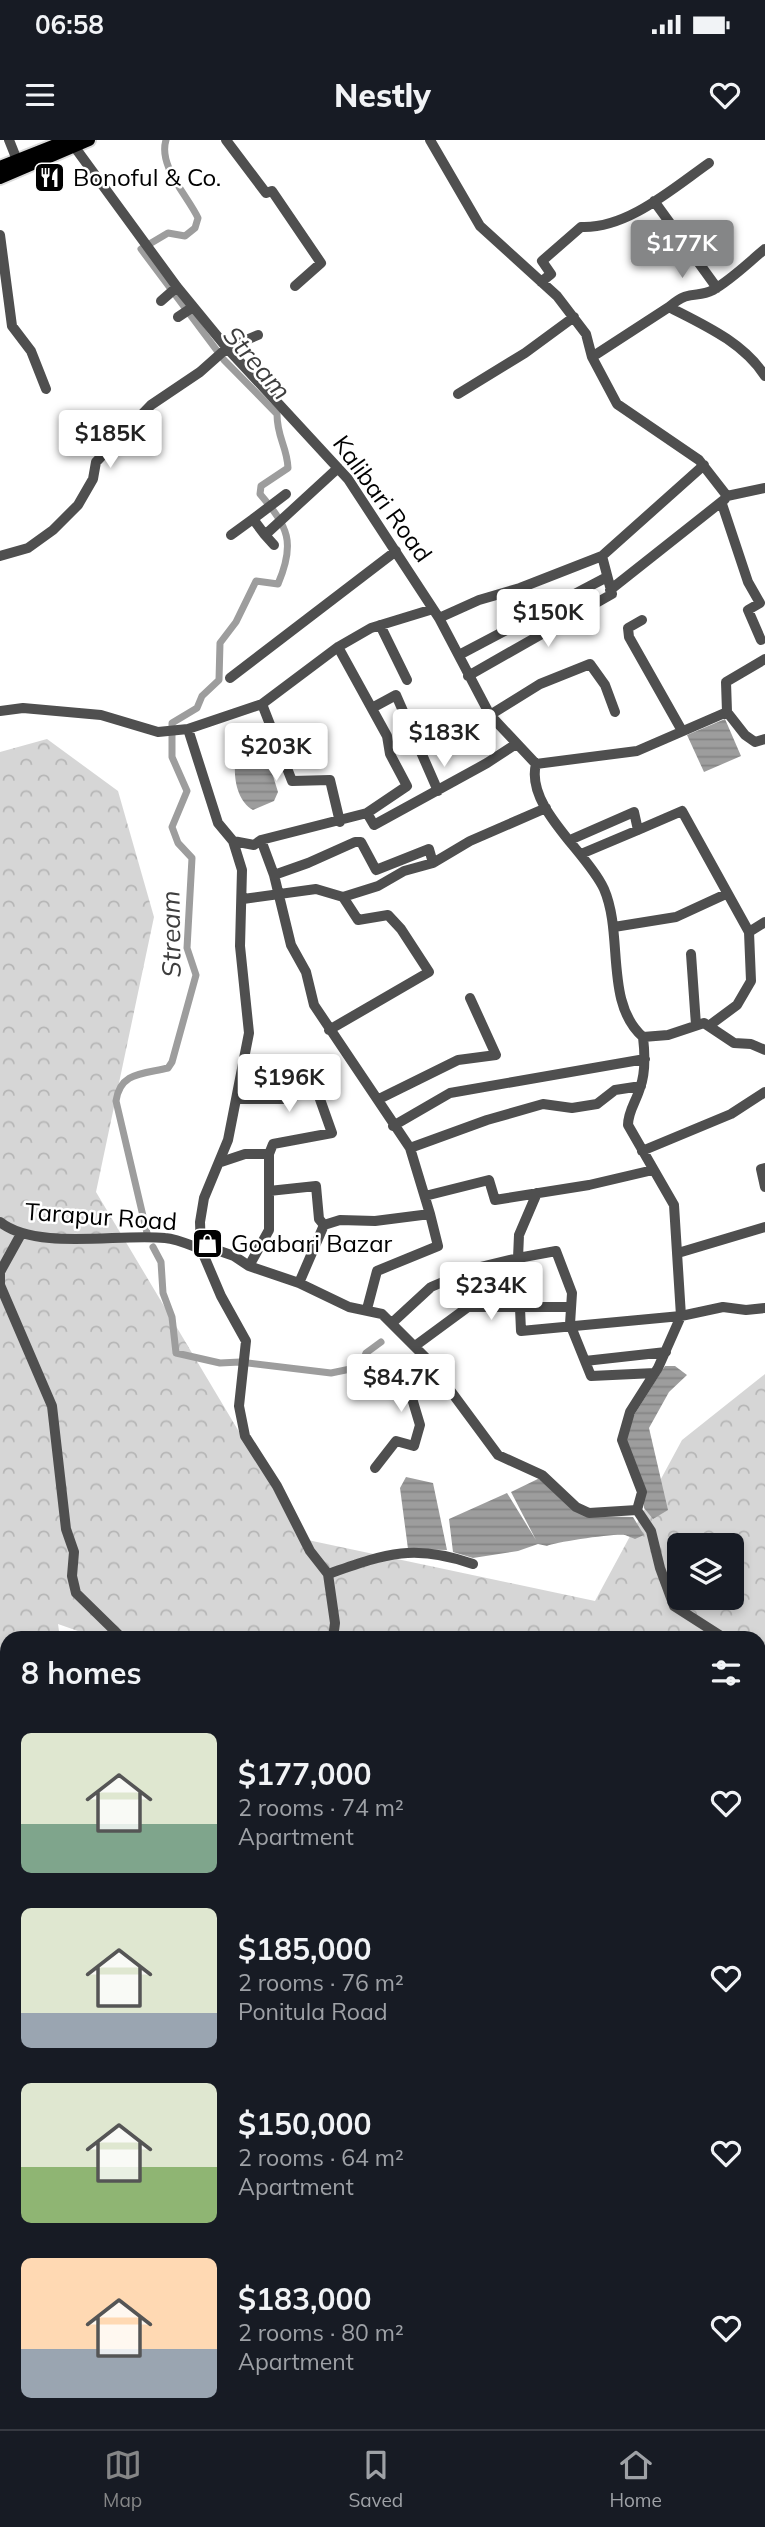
<!DOCTYPE html>
<meta charset="utf-8">
<style>
:root{--surface:#171b24;--page:#20242c;--text:#f1f3f6;--muted:#9ea1a6;--line:#363941;--accent:#858687}
body{margin:0;font-family:Mulish,sans-serif;background:var(--page);color:var(--text);height:100vh;display:flex;flex-direction:column;font-size:26px;white-space:nowrap}
*{box-sizing:border-box;margin:0}
p{font-size:23px;color:var(--muted)}
.icon{flex:none;width:38px;height:38px;fill:none;stroke:currentColor;stroke-width:2;stroke-linecap:round;stroke-linejoin:round}
.map{position:relative;flex:1;overflow:hidden}
.side{position:absolute;left:0px;top:1491px;width:766px;height:798px;display:flex;flex-direction:column;background:var(--surface);border-radius:21px 21px 0 0;box-shadow:0 4px 10px #0003}
.side>*{flex:none}
.tools{position:absolute;left:667px;top:1393px;display:grid;gap:14px}
.tools a{display:grid;place-items:center;width:77px;height:77px;border-radius:10px;background:var(--surface);box-shadow:0 4px 10px #0003;font-size:35px}
.price{position:absolute;translate:-50% -60px;padding:0 16px;border-radius:7px;background:#fff;color:#222;font-size:23px;line-height:46px;filter:drop-shadow(0 2px 4px #0008)}
.price::after{content:'';position:absolute;left:50%;top:42px;width:21px;height:16px;margin-left:-10px;background:inherit;clip-path:polygon(0 0,100% 0,50% 100%)}
.price.current{background:var(--accent);color:#fff}
ul{padding:0;list-style:none}
li{display:flex;align-items:center;gap:21px;height:175px;padding:0 21px}
li span{display:grid;place-items:center;flex:none;width:196px;height:140px;border-radius:10px;color:#555}
li>.icon{margin-inline-start:auto}
span .icon{width:84px;height:84px;fill:#fffc;stroke-width:1}
li b{font-size:30px}
h2{display:flex;justify-content:space-between;align-items:center;height:84px;padding:0 21px;font-size:30px}
.status{display:flex;justify-content:space-between;align-items:center;height:49px;padding:0 35px;background:var(--surface);direction:ltr}
.status svg{height:19px;fill:currentColor}
header{display:flex;justify-content:space-between;align-items:center;height:91px;padding:0 21px;background:var(--surface);font-size:32px;font-weight:800}
.dock{display:flex;justify-content:space-around;align-items:center;height:98px;border-top:2px solid var(--line);background:var(--surface);font-size:19px;color:var(--muted)}
.dock a{display:grid;justify-items:center;gap:4px}
.dock .current{color:var(--accent)}
.map>svg:first-child{display:block}
.forest{fill:url(#forest-crowns);fill-rule:evenodd}
.water{fill:url(#water-rules)}
.lines{fill:none;stroke-linecap:round;stroke-linejoin:round}
.stream{stroke:#9d9d9d;stroke-width:2}
.canal{stroke:#9d9d9d;stroke-width:7}
.major-casing{stroke:#dbdbdb;stroke-width:16}
.minor{stroke:#4f4f4f;stroke-width:10}
.major{stroke:#000;stroke-width:12}
.labels{text-anchor:middle;stroke-width:5;stroke-linejoin:round;paint-order:stroke}
.poi-label{font-size:24px;fill:#000;stroke:#fff;text-anchor:start}
.street-label{font-size:24px;fill:#000;stroke:#fff}
.water-label{font-size:26px;font-style:italic;fill:#3e3e3e;stroke:#fff}
</style>
<div class="status"><b>06:58</b><svg viewBox="0 0 49 12"><path d="M0 12V9h3v3zM5 12V6h3v6zM10 12V3h3v9zM15 12V0h3v12zM26 1h20v11H26zM47 4h2v5h-2z"/></svg></div>
<header><svg class="icon" aria-label="menu" viewBox="0 0 24 24"><path d="M4 6h16M4 12h16M4 18h16"/></svg>Nestly<svg class="icon" aria-label="heart" viewBox="0 0 24 24"><path d="M12 20l-8-8c-3-5 5-10 8-4 3-6 11-1 8 4z"/></svg></header>
<div class="map">
<svg width="765" height="2289" viewBox="0 0 765 2289">
<defs>
<pattern id="forest-crowns" width="20" height="18" patternUnits="userSpaceOnUse" patternTransform="scale(1.75)"><rect width="20" height="18" fill="#d6d6d6"/><path d="M2 6a3 3 0 1 1 6 0M12 15a3 3 0 1 1 6 0" fill="none" stroke="#b6b6b6"/></pattern>
<pattern id="water-rules" width="6" height="5" patternUnits="userSpaceOnUse" patternTransform="scale(1.75)"><rect width="6" height="5" fill="#9d9d9d"/><path d="M0 2.5h6" fill="none" stroke="#858585"/></pattern>
</defs>
<rect width="100%" height="100%" fill="#fff"/>
<!-- forest -->
<path class="forest" d="M47,599L118,651L154,777L96,1052L303,1399L595,1461L682,1300L765,1234V1713L760,1714V1498H98L58,1484L60,1498H7V2282H760V2153H765V2289H0V612ZM679,1405H732V1458H679Z"/>
<!-- water -->
<path class="water" d="M725,579L741,616L704,632L687,595Z
M263,617L269,623L278,652L274,661L253,670C238,661 234,641 235,625Z
M665,1226H675L687,1235L669,1252L649,1288L668,1370L653,1379L644,1368L643,1352L626,1306L627,1286Z
M544,1336L590,1376L633,1377L644,1395L635,1399C632,1398 628,1396 625,1395C617,1393 554,1402 547,1406L538,1404L518,1411L473,1418L453,1412L449,1379L507,1353L536,1400L511,1352Z
M406,1337L433,1343L447,1410L408,1409L400,1348Z"/>
<g class="lines">
<!-- stream -->
<path class="stream" d="M760,2046L765,2044"/>
<!-- canal -->
<path class="canal" d="M147,1093L116,961C120,932 143,934 168,928L172,922L196,835L187,808L192,718L178,703L172,687L187,651L172,617V583L197,568L202,556L219,540L220,503L236,482L256,441L278,444C296,402 288,387 260,354L261,346L288,328C287,306 277,298 277,274L224,220L141,109L168,93L185,96L195,88L198,78C187,55 158,26 166,0
M153,1107L161,1122L163,1153L172,1177L176,1213L220,1223L240,1222L331,1233L365,1226L363,1221L366,1213L381,1202"/>
<defs>
<path id="major" d="M0,27L68,0
M0,38L89,0"/>
</defs>
<!-- major casing -->
<use href="#major" class="major-casing"/>
<!-- minor -->
<path class="minor" d="M9,0L17,20
M226,0L266,53L272,51L321,123L295,146
M430,0L480,86L557,156L586,194L592,217L617,264L699,320L727,356L765,348
M71,2L177,147L227,208L348,339L439,478L490,575L536,624
M654,61L717,148
M0,95L12,186L31,211L46,249
M541,142L551,134L542,121L581,87C627,89 672,49 709,23
M161,161L177,147
M669,167C691,148 696,159 713,150C731,140 749,122 765,109
M178,177L193,167
M592,217L669,167C704,185 743,202 765,236
M458,254L525,213L574,177
M722,364L748,442L760,463L748,470L761,500
M231,395L253,379
M265,395L253,379L286,354
M274,405L265,395L338,328
M0,416L28,408L53,390L78,365L93,339L96,322L151,265L200,232L227,208L258,195
M610,450L725,359
M439,478L479,460L520,448L602,416L704,325
M642,480L628,488L629,497L681,589
M380,485L407,540
M459,515L607,437
M468,536L612,454L602,416
M230,538L396,411
M262,564L292,641L330,640L340,682
M372,568L396,555L438,651
M0,571L23,568L101,575L158,592L188,589L262,564L338,507L371,488L433,469
M727,572L726,542L765,519
M490,575L540,544L590,524L605,545L615,572
M188,589L218,683L233,701L242,730L240,806L249,893L228,1000L204,1058L200,1082L201,1109L211,1108L234,1116L249,1126L299,1143L349,1167L382,1174L427,1219L498,1315L542,1335L576,1367L589,1373L637,1370L651,1391L660,1428L674,1466L724,1498
M536,624C525,667 587,712 604,749C624,795 604,863 643,897L668,895L704,883L734,903L751,904L765,910
M536,624L637,611L727,572L745,595L755,602L765,599
M367,673L374,685L487,623L516,604
M261,700L274,735L291,805L306,832L314,865L410,1008L430,1074L375,1081L340,1080L324,1085L299,1143
M570,700L634,672L638,690L682,671L749,792L751,841L737,865L710,885
M233,701L254,705L261,700L367,673L407,646L390,614L387,596L338,507
M581,714L638,690
M274,735L308,723L355,702H361L376,730L429,709L433,723
M243,759L316,749L343,757L378,746L404,731L433,723L470,701L546,668
M614,787L676,777L726,754
M749,792L765,782
M691,814L696,885
M329,890L429,832L401,789L388,775L358,780L343,757
M379,959L458,920L496,915L470,858
M393,986L450,953L645,919
M410,1008L487,980L543,964L572,968L597,964L615,950L641,946
M642,1011L731,974L765,952
M221,1022L245,1014H269L273,1004L332,993L316,948L286,959H238
M765,1028L761,1029L765,1047
M269,1051L316,1046L319,1079L324,1085
M425,1056L489,1040L495,1060L589,1045L653,1030
M0,1082C36,1111 120,1093 165,1098C177,1099 190,1105 201,1109L221,1156L246,1201L239,1266L245,1296L277,1346L310,1411L328,1434L335,1483L333,1498
M21,1094L0,1132V1145L52,1266L66,1389L74,1412L72,1436L76,1453L122,1498
M678,1113L765,1087
M518,1118L556,1111L572,1153L570,1184L591,1236L655,1233
M249,1126L269,1090V1014
M520,1168L521,1191L681,1176L723,1167L746,1170L765,1168
M367,1169L377,1131L438,1106L430,1074
M393,1182L431,1147L476,1128L518,1118L519,1095L537,1053
M415,1206L468,1167H569
M585,1221L666,1212
M375,1328L396,1301L414,1306L420,1285L411,1255L439,1235
M637,1370L642,1352L622,1300L630,1272L658,1228L681,1176L674,1065L628,985C628,971 636,962 640,948C646,932 645,914 643,897
M328,1434C385,1414 413,1403 473,1424
M760,1581L765,1587
M760,2031H765
M0,2123L7,2127
M734,2282L741,2289"/>
<!-- major -->
<use href="#major" class="major"/>
</g>
<!-- icons -->
<defs>
<symbol id="restaurant-square" viewBox="-11 -11 22 22"><rect x="-9" y="-9" width="18" height="18" rx="4" fill="#000" stroke="#fff"/><path d="M-5-6h1v4h1v-4h1v4h1v-4h1v5L-1.5 .5V6h-2V.5L-5-1ZM5-6V6H3V1.5H1.5Q1.5-4 5-6Z" fill="#fff"/></symbol>
<symbol id="shop-square" viewBox="-11 -11 22 22"><rect x="-9" y="-9" width="18" height="18" rx="4" fill="#000" stroke="#fff"/><path d="M-5-2.5h2.3a2.7 3.5 0 0 1 5.4 0H5L5.5 6h-11ZM-1.5-2.5h3a1.5 2.3 0 0 0-3 0Z" fill="#fff"/></symbol>
</defs>
<g fill-rule="evenodd">
<use href="#restaurant-square" x="32" y="20" width="35" height="35"/>
<use href="#shop-square" x="190" y="1086" width="35" height="35"/>
</g>
<g class="labels">
<!-- poi labels -->
<g class="poi-label">
<text x="73" y="46">Bonoful &amp; Co.</text>
<text x="231" y="1112">Goabari Bazar</text>
</g>
<!-- street labels -->
<g class="street-label">
<text transform="translate(382 359) rotate(54)" y="8">Kalibari Road</text>
<text transform="translate(101 1077) rotate(4)" y="8">Tarapur Road</text>
</g>
<!-- water labels -->
<g class="water-label">
<text transform="translate(257 223) rotate(49)" y="9">Stream</text>
<text transform="translate(171 794) rotate(-91)" y="9">Stream</text>
</g>
</g>
</svg>
<div class="tools">
<a><svg class="icon" aria-label="layers" viewBox="0 0 24 24"><path d="M12 4l9 5-9 5-9-5zM3 14l9 5 9-5"/></svg></a>
</div>
<b class="price current" style="left:682px;top:140px">$177K</b>
<b class="price" style="left:110px;top:330px">$185K</b>
<b class="price" style="left:548px;top:509px">$150K</b>
<b class="price" style="left:444px;top:629px">$183K</b>
<b class="price" style="left:276px;top:643px">$203K</b>
<b class="price" style="left:289px;top:974px">$196K</b>
<b class="price" style="left:491px;top:1182px">$234K</b>
<b class="price" style="left:401px;top:1274px">$84.7K</b>
<section class="side">
<h2>8 homes<svg class="icon" aria-label="filters" viewBox="0 0 24 24"><path d="M4 7h16M4 17h16"/><circle cx="9" cy="7" r="2"/><circle cx="15" cy="17" r="2"/></svg></h2>
<ul>
<li><span style="background:linear-gradient(#dfe7d0 65%,#7fa58c 0)"><svg class="icon" aria-label="home" viewBox="0 0 24 24"><path d="M3 11l9-7 9 7M6 9v11h12V9"/></svg></span><div><b>$177,000</b><p>2 rooms · 74 m²</p><p>Apartment</p></div><svg class="icon" aria-label="heart" viewBox="0 0 24 24"><path d="M12 20l-8-8c-3-5 5-10 8-4 3-6 11-1 8 4z"/></svg></li>
<li><span style="background:linear-gradient(#dfe7d0 75%,#9aa5b1 0)"><svg class="icon" aria-label="home" viewBox="0 0 24 24"><path d="M3 11l9-7 9 7M6 9v11h12V9"/></svg></span><div><b>$185,000</b><p>2 rooms · 76 m²</p><p>Ponitula Road</p></div><svg class="icon" aria-label="heart" viewBox="0 0 24 24"><path d="M12 20l-8-8c-3-5 5-10 8-4 3-6 11-1 8 4z"/></svg></li>
<li><span style="background:linear-gradient(#dfe7d0 60%,#8fb573 0)"><svg class="icon" aria-label="home" viewBox="0 0 24 24"><path d="M3 11l9-7 9 7M6 9v11h12V9"/></svg></span><div><b>$150,000</b><p>2 rooms · 64 m²</p><p>Apartment</p></div><svg class="icon" aria-label="heart" viewBox="0 0 24 24"><path d="M12 20l-8-8c-3-5 5-10 8-4 3-6 11-1 8 4z"/></svg></li>
<li><span style="background:linear-gradient(#ffd9b3 65%,#9aa5b1 0)"><svg class="icon" aria-label="home" viewBox="0 0 24 24"><path d="M3 11l9-7 9 7M6 9v11h12V9"/></svg></span><div><b>$183,000</b><p>2 rooms · 80 m²</p><p>Apartment</p></div><svg class="icon" aria-label="heart" viewBox="0 0 24 24"><path d="M12 20l-8-8c-3-5 5-10 8-4 3-6 11-1 8 4z"/></svg></li>
</ul>
</section>
</div>
<nav class="dock">
<a class="current"><svg class="icon" aria-label="map" viewBox="0 0 24 24"><path d="M3 6l6-2 6 2 6-2v14l-6 2-6-2-6 2zM9 4v14M15 6v14"/></svg>Map</a>
<a><svg class="icon" aria-label="saved" viewBox="0 0 24 24"><path d="M7 4h10v16l-5-4-5 4z"/></svg>Saved</a>
<a><svg class="icon" aria-label="home" viewBox="0 0 24 24"><path d="M3 11l9-7 9 7M6 9v11h12V9"/></svg>Home</a>
</nav>
